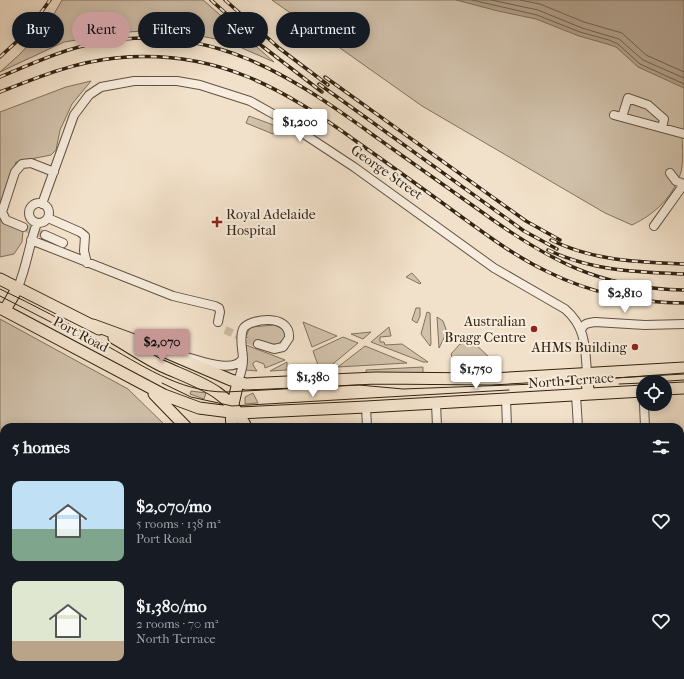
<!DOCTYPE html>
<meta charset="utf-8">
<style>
:root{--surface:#171b24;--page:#20242c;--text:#f1f3f6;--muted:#9ea1a6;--accent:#c59692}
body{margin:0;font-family:"IM FELL French Canon",serif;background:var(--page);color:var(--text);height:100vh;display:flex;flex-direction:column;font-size:15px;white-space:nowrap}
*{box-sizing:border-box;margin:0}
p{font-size:13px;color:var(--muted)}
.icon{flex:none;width:22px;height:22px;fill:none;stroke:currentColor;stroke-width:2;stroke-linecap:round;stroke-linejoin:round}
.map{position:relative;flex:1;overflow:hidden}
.side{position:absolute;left:0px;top:423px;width:684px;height:256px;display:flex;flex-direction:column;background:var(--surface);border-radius:12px 12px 0 0;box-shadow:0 2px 10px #0003}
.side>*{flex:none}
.top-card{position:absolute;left:12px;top:12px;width:400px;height:36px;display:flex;gap:8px}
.controls{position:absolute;left:636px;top:375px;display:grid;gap:8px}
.controls a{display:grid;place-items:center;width:36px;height:36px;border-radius:50%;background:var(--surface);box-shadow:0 2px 10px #0003;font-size:20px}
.price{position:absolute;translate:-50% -34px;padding:0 9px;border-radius:4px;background:#fff;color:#222;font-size:13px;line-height:26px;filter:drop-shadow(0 1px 2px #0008)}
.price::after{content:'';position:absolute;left:50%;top:24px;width:12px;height:9px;margin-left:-6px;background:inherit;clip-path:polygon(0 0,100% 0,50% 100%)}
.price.selected{background:var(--accent);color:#111}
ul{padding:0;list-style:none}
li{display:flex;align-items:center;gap:12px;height:100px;padding:0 12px}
li span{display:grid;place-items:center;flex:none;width:112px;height:80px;border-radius:8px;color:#555}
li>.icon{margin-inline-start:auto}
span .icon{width:48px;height:48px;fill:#fffc;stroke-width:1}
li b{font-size:17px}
h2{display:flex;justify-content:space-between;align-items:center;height:48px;padding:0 12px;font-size:17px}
.tag{padding:0 14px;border-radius:18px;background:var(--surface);box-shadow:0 2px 10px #0003;font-size:14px;line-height:36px}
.tag.selected{background:var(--accent);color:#111}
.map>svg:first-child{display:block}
.green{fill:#d1c1ab;stroke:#82725e}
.water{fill:#b1a08b;stroke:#7e6e5b}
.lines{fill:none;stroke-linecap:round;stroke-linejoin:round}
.shore{stroke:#72624e;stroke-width:1}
.minor-tunnel{stroke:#ccbba5;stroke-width:8;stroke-dasharray:8 4;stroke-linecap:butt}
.minor-casing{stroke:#625240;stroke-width:10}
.major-casing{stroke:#322312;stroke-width:13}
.minor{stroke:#f7ecdd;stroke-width:8}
.major{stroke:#f2e1ca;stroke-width:11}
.tram{stroke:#322312;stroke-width:1}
.rail-casing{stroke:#322312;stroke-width:3.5}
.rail{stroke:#f7ecdd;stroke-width:2;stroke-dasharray:6;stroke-linecap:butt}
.poi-dot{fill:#8f2418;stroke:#f7ecdd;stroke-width:1.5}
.labels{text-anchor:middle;stroke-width:4;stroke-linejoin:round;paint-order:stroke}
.street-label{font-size:14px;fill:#322312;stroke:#f7ecdd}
.poi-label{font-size:14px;fill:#322312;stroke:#f7ecdd;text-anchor:end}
</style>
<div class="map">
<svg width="684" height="679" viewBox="0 0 684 679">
<rect width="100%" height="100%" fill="#f2e1ca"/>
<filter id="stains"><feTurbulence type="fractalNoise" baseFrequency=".005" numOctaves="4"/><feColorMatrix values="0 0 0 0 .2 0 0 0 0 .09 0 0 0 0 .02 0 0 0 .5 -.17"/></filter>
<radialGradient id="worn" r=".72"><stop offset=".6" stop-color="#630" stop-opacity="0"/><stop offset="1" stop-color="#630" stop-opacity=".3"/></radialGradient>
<!-- green -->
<path class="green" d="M62,0H203L274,62L226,41L170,30L126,32L64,42L0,72L20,54L50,21Z
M272,0H684V131H682C682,143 684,160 681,172C673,197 655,214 632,225L605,213L422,106Z
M91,81L72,104L60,130L56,150L51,155L16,162L0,205V112L66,87Z
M249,116L276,126L273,134L246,123Z
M0,216L3,223L23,231L22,242L14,254L0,257Z
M412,273L421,283L420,284L406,277Z
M416,308H420V316L417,323L412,320Z
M427,312L430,313L431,344L430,346L421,334Z
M437,317L443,321L447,332L439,348Z
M0,319L128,389L167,427H4V663L0,662Z
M303,322L337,336L312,347Z
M275,325L284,330L285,338L278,344L266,345L246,337L249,329L252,327Z
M389,327L391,336L380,337V342H384L385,345L402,344L428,362H423L371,342Z
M371,332L363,339L351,334Z
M343,337L358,343L328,368H319L313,351Z
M472,341L490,358L453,360L451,354L460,344Z
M246,345L285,360L265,368L264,364L256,361L253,363V365L257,371L245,370L247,358Z
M365,346L407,363L338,367Z
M287,362V370L270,371Z
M423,367V373H366V370Z
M191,391L206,393L204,399L190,394Z
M253,393L258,403L245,404V397Z
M59,675H228V679H83Z"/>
<!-- water -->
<path class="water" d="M456,0H684V88L638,67L616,47L607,44L579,36L536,19L498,11Z"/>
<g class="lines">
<!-- shore -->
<path class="shore" d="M472,0L537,15L580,32L609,40L618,44L640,64L684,84
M491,0L538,10L582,28L619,39L643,60L684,78
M520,0L540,4L584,22L622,33L646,55L684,72"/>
<!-- minor-tunnel -->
<path class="minor-tunnel" d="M23,227L45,235
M225,330L258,344"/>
<defs>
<path id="minor" d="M614,115L684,134
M622,117L628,98L648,105L664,119L662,128
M670,173L676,181L684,184
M29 213a10 10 0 1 1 20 0a10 10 0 1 1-20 0Z
M42,204L74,115L89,95L101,87L134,81H177L200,85L250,101L275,115L354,167L494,268L565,309C586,327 585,347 587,373
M48,218L80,232L85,236L84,251L87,263
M654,226L684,184
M23,227L6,220L2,212L15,172L22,164L31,163L54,172
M45,235L63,243
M31,240L173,296L215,306L219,308L220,312L218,322
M18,287C27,266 29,244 37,223
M581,330C584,323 588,323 595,322L645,325L684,324
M187,357C201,361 235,374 243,358
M238,382C240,375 243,368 243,360C243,350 239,339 243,329C248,319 291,312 289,338L283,347L274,349L258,344
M576,395L578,427
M506,399L507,427
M436,403L437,427
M644,404L645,427
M366,407L367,427
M680,551L684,550
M680,633H684
M452,675V679
M663,675V679"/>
<path id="major" d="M0,279L99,329
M0,308L164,395L199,408L238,413L366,407L643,391
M5,310L18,287
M93,325L156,348L231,380L246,384L376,378L491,379L684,368
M114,338C130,347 145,358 162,366C195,381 230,390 246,427
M587,373L588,394
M665,389L684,388
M154,394L186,427
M232,427L231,413L238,382
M0,671L4,673
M13,675L26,679
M244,675V679
M265,675V679"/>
</defs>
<!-- minor casing -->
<use href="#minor" class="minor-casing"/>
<!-- major casing -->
<use href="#major" class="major-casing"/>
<!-- minor -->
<use href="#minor" class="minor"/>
<!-- major -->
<use href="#major" class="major"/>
<!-- tram -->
<path class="tram" d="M0,289C34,305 68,323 100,342C141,364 178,392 226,392L359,385L403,389L536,384L684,373
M0,296L80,337
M653,382L684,380
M162,383L191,397L232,406L509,390
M619,384L643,383"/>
<defs>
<path id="rail" d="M211,0L262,46L322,92
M225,0L279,48L328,85
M0,57L27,32L50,0
M0,77C33,63 66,48 101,42C210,23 289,74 373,135C408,160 444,185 479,210C545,258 599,289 684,290
M325,77L526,221L560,240
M319,84L524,231L557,249
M0,92C38,77 75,62 116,58C215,48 283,88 360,144C393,167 426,191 459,215C488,236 516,257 548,272C591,293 636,303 684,303
M551,240C594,261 638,262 684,264
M548,250C592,271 637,272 684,274"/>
</defs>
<!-- rail casing -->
<use href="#rail" class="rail-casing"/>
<!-- rail -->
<use href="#rail" class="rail"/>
</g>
<!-- markers -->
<g class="poi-dot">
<path d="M215 216h4v4h4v4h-4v4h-4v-4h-4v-4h4z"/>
<circle cx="534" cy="329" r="4"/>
<circle cx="635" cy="347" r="4"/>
</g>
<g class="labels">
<!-- street labels -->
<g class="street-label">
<text transform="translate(387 172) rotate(35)" y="5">George Street</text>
<text transform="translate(81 334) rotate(28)" y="5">Port Road</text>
<text transform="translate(571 380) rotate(-4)" y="5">North Terrace</text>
</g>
<!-- poi labels -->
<g class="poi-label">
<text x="226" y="219" text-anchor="start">Royal Adelaide<tspan x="226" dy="16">Hospital</tspan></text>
<text x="526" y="326">Australian<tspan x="526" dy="16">Bragg Centre</tspan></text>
<text x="627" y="352">AHMS Building</text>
</g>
</g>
<rect width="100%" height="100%" filter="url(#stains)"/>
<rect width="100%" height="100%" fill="url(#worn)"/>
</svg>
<div class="controls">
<a><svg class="icon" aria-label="locate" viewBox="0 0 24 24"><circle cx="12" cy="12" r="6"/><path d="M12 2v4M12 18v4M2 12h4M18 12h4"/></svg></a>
</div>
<b class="price" style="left:300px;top:143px">$1,200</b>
<b class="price" style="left:625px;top:314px">$2,810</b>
<b class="price selected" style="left:162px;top:363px">$2,070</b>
<b class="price" style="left:476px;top:390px">$1,750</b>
<b class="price" style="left:313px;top:398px">$1,380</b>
<div class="top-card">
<a class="tag">Buy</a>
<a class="tag selected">Rent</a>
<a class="tag">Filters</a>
<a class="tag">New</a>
<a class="tag">Apartment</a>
</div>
<section class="side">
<h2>5 homes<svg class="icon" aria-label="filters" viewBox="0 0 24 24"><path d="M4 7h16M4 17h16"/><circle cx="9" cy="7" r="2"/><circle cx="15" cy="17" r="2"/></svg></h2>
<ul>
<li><span style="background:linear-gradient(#bfe0f5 60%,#7fa58c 0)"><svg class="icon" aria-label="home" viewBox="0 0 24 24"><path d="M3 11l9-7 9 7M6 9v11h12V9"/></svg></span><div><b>$2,070/mo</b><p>5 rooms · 138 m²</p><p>Port Road</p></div><svg class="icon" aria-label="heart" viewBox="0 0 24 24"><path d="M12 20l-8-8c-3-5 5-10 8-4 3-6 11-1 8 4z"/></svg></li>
<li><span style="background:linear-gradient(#dfe7d0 75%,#b9a48a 0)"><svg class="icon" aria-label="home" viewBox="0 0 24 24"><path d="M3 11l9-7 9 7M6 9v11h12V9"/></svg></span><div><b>$1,380/mo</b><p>2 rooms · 70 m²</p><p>North Terrace</p></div><svg class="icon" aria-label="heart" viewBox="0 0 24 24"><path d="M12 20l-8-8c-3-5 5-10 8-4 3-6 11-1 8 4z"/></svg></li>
</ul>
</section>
</div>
